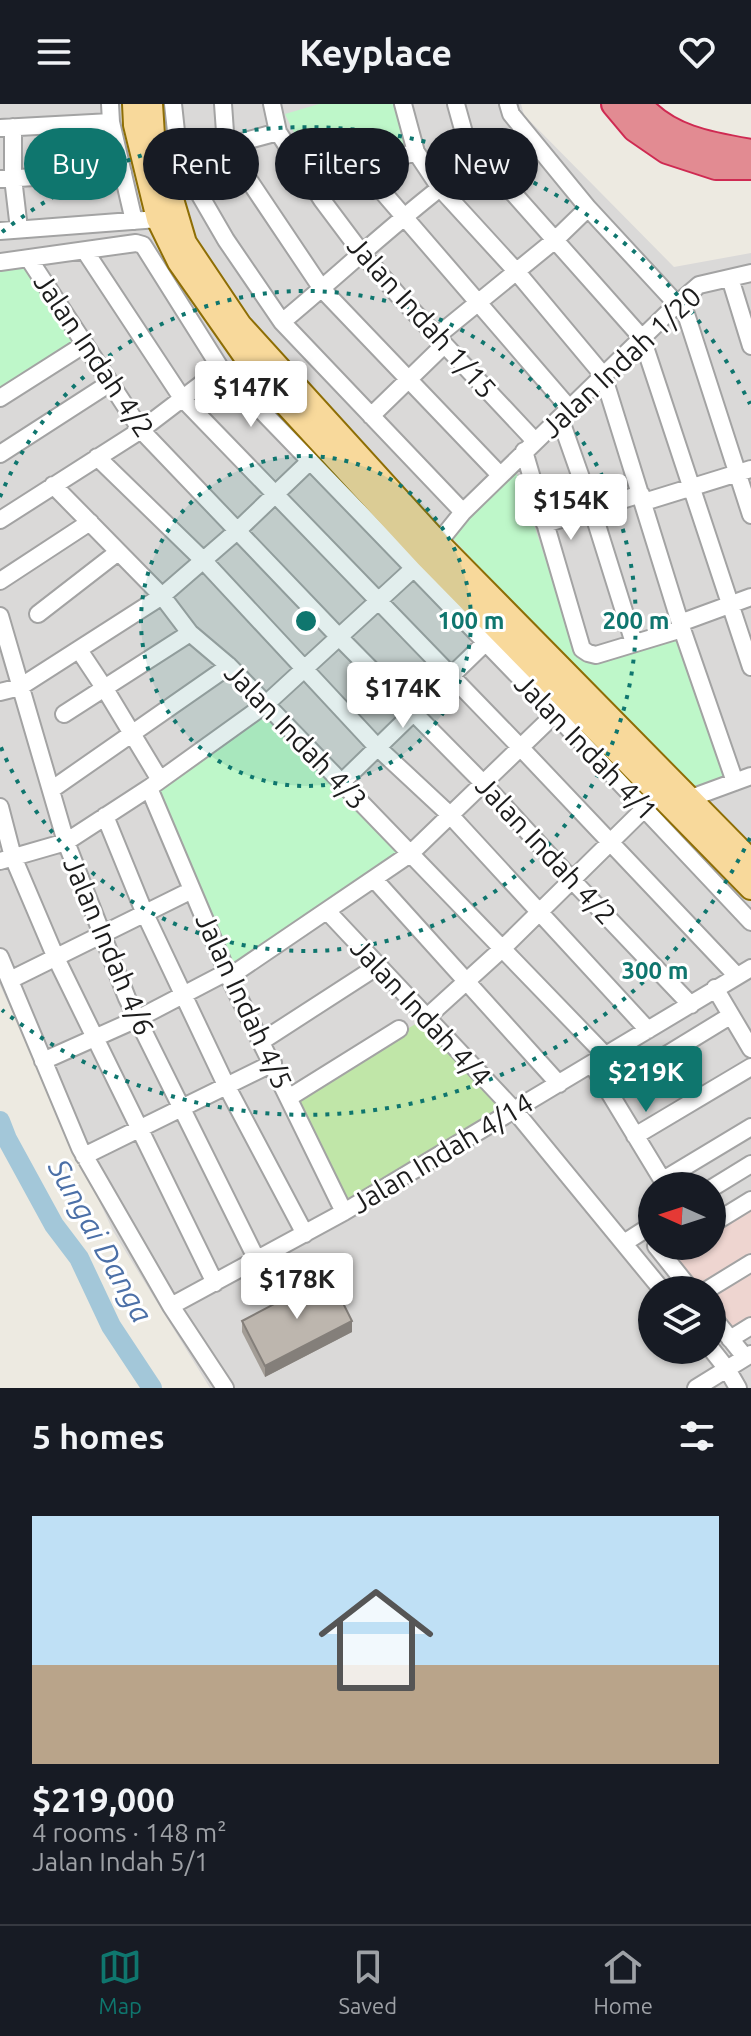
<!DOCTYPE html>
<meta charset="utf-8">
<style>
:root{--surface:#171b24;--page:#20242c;--text:#f1f3f6;--muted:#9ea1a6;--line:#363941;--accent:#0f766e}
body{margin:0;font-family:Ubuntu,sans-serif;background:var(--page);color:var(--text);height:100vh;display:flex;flex-direction:column;font-size:30px;white-space:nowrap}
*{box-sizing:border-box;margin:0}
p{font-size:26px;color:var(--muted)}
.icon{flex:none;width:44px;height:44px;fill:none;stroke:currentColor;stroke-width:2;stroke-linecap:round;stroke-linejoin:round}
.map{position:relative;height:1284px;overflow:hidden}
.sheet{display:flex;flex-direction:column;background:var(--surface);flex:1}
.sheet>*{flex:none}
.guide{position:absolute;left:24px;top:24px;width:704px;height:72px;display:flex;gap:16px}
.needle{width:52px;rotate:273deg}
.buttons{position:absolute;left:638px;top:1068px;display:grid;gap:16px}
.buttons a{display:grid;place-items:center;width:88px;height:88px;border-radius:50%;background:var(--surface);box-shadow:0 2px 6px #0004;font-size:40px}
.price{position:absolute;translate:-50% -68px;padding:0 18px;border-radius:8px;background:#fff;color:#222;font-size:26px;line-height:52px;filter:drop-shadow(0 2px 4px #0008)}
.price::after{content:'';position:absolute;left:50%;top:48px;width:24px;height:18px;margin-left:-12px;background:inherit;clip-path:polygon(0 0,100% 0,50% 100%)}
.price.current{background:var(--accent);color:#fff}
ul{padding:0;list-style:none}
li{display:grid;align-content:center;gap:16px;height:424px;padding:0 32px}
li+li{border-top:2px solid var(--line)}
li span{display:grid;place-items:center;height:248px;border-radius:0px;color:#555}
li>.icon{margin-inline-start:auto}
span .icon{width:144px;height:144px;fill:#fffc;stroke-width:1}
li b{font-size:34px}
h2{display:flex;justify-content:space-between;align-items:center;height:96px;padding:0 32px;font-size:34px}
.chip{padding:0 28px;border-radius:36px;background:var(--surface);box-shadow:0 2px 6px #0004;font-size:28px;line-height:72px}
.chip.current{background:var(--accent);color:#fff}
header{display:flex;justify-content:space-between;align-items:center;height:104px;padding:0 32px;background:var(--surface);font-size:36px;font-weight:700}
.menu{display:flex;justify-content:space-around;align-items:center;height:112px;border-top:2px solid var(--line);background:var(--surface);font-size:22px;color:var(--muted)}
.menu a{display:grid;justify-items:center;gap:4px}
.menu .current{color:var(--accent)}
.map>svg:first-child{display:block}
.residential{fill:#dad9d8;fill-rule:evenodd}
.commercial{fill:#eed5d0}
.grass{fill:#c0e6a8}
.park{fill:#bef7c9}
.lines{fill:none;stroke-linecap:round;stroke-linejoin:round}
.river{stroke:#a3c7d9;stroke-width:20}
.minor-casing{stroke:#a3a3a3;stroke-width:20}
.major-casing{stroke:#8e6e05;stroke-width:26}
.highway-casing{stroke:#cf2a52;stroke-width:28}
.minor{stroke:#fff;stroke-width:16}
.major{stroke:#f8d99b;stroke-width:22}
.highway{stroke:#e28b92;stroke-width:24}
.wall{fill:#a39d96}
.shaded-wall{fill:#847f7a}
.building{fill:#bdb6ae;stroke:#847f7a;stroke-width:2}
.ring{fill:none;stroke:#0f766e;stroke-width:4;stroke-dasharray:4 8}
.labels{text-anchor:middle;stroke-width:6;stroke-linejoin:round;paint-order:stroke}
.street-label{font-size:28px;fill:#1c1c1c;stroke:#fff}
.water-label{font-size:30px;font-style:italic;fill:#4c70a7;stroke:#fff}
.centre{fill:#0f766e;stroke:#fff;stroke-width:4}
.ring-label{font-size:24px;text-anchor:middle;font-weight:bold;fill:#0f766e;stroke:#fff;stroke-width:6;stroke-linejoin:round;paint-order:stroke}
</style>
<header><svg class="icon" aria-label="menu" viewBox="0 0 24 24"><path d="M4 6h16M4 12h16M4 18h16"/></svg>Keyplace<svg class="icon" aria-label="heart" viewBox="0 0 24 24"><path d="M12 20l-8-8c-3-5 5-10 8-4 3-6 11-1 8 4z"/></svg></header>
<div class="map">
<svg width="751" height="1284" viewBox="0 0 751 1284">
<rect width="100%" height="100%" fill="#edeae1"/>
<!-- residential -->
<path class="residential" d="M0,0H521L524,11L674,163L751,149V1284H210L113,1127L0,881ZM652,1082H712V1142H652ZM652,1186H712V1246H652Z"/>
<!-- commercial -->
<path class="commercial" d="M751,1101V1217L731,1230L712,1206V1186H696L669,1152L685,1142H712V1125Z"/>
<!-- grass -->
<path class="grass" d="M426,914L505,1006L347,1097L290,993Z"/>
<!-- park -->
<path class="park" d="M319,0H394L408,47L314,70L285,10Z
M29,155L81,240L0,291V159Z
M516,367L574,541L581,551L679,530L730,677L691,691L562,554L449,430Z
M265,605L400,749L231,868L155,684Z"/>
<g class="lines">
<!-- river -->
<path class="river" d="M0,1017L7,1035L54,1121L79,1154L111,1222L152,1284"/>
<defs>
<path id="minor" d="M110,0L111,18L134,117
M173,0L179,55L226,136L282,218L463,408
M223,0L226,42L322,185L500,371
M272,0L278,28L322,96L361,148L398,191L535,337
M403,0L416,48L440,84L516,167L603,271L682,525L735,678
M456,0L466,36L642,234L751,563
M508,0L511,10L588,104L686,210L751,411
M13,23V74L19,125
M0,24L111,18
M179,55L278,28
M362,64L570,305
M308,74L362,64L416,48
M0,75L123,68
M0,127L158,115
M85,147L182,294L520,643L737,872
M29,155L141,326L338,532L483,679L572,776L691,901
M0,158L136,139L143,141L221,265L555,610L751,818
M730,174L751,242
M282,218C335,174 385,127 440,84
M437,232L555,136L588,104
M0,294L85,240
M371,312L444,241
M560,314L592,405L634,539
M524,347L582,545L588,549L596,551L682,525
M0,350L110,279
M97,353L203,456L377,643L450,711L648,926
M53,381L162,492L190,529L229,562L606,952
M644,398L751,365
M0,416L141,326L221,265
M545,420L641,390
M0,477L90,418
M38,510L118,448
M0,512L66,738L127,894L257,1156
M680,519L751,493
M79,546L105,585L160,676
M0,588L20,583L162,492L237,427L310,357
M64,610L190,529
M341,679L485,539
M149,684L229,873L344,1108
M51,686L229,562
M691,694L751,672
M0,703L13,753L56,854L215,1179
M105,712L145,810L226,981L305,1130
M0,757L66,738L149,684L266,600L413,465L438,439L463,408L677,200L699,181L751,169
M374,775L559,980
M328,808L515,1007L662,1186
M0,853L80,1044L171,1202L225,1284
M229,873L410,750L555,610
M10,876L192,786
M715,884L751,945
M426,914L502,845L644,705
M262,937L378,862
M43,957L137,915L227,868
M592,960L666,1082
M609,986L730,912
M290,993L399,925
M635,1032L751,963
M84,1052L273,959
M663,1076L751,1023
M712,1084L751,1060
M712,1120L751,1096
M624,1139L652,1121
M656,1142L691,1186
M663,1151L677,1142
M707,1186L751,1159
M171,1202L344,1108L751,864
M712,1212L745,1253
M730,1235L751,1222
M712,1246L727,1265L738,1284
M696,1284L751,1250"/>
<path id="major" d="M134,0L135,21L158,115L179,158L256,268L426,452L751,784
M151,0L153,31L185,139L240,221L438,439L751,757"/>
<path id="highway" d="M614,0L635,25L667,47L716,63H751
M639,0C667,34 710,41 751,48"/>
</defs>
<!-- minor casing -->
<use href="#minor" class="minor-casing"/>
<!-- major casing -->
<use href="#major" class="major-casing"/>
<!-- highway casing -->
<use href="#highway" class="highway-casing"/>
<!-- minor -->
<use href="#minor" class="minor"/>
<!-- major -->
<use href="#major" class="major"/>
<!-- highway -->
<use href="#highway" class="highway"/>
</g>
<!-- wall -->
<path class="wall" d="M242,1217L352,1228L265,1273L242,1228Z"/>
<!-- shaded-wall -->
<path class="shaded-wall" d="M352,1217V1228L265,1273V1262Z"/>
<!-- building -->
<path class="building" d="M329,1171L352,1217L265,1262L242,1217Z"/>
<!-- distance rings -->
<circle cx="306" cy="517" r="165" fill="#0f766e" fill-opacity=".12"/>
<g class="ring">
<circle cx="306" cy="517" r="165"/>
<path d="M0 393A330 330 0 1 1 0 641"/>
<path d="M750 734A494 494 0 0 1 2 906M2 128A494 494 0 0 1 750 300"/>
</g>
<g class="labels">
<!-- street labels -->
<g class="street-label">
<text transform="translate(422 213) rotate(48)" y="10">Jalan Indah 1/15</text>
<text transform="translate(94 251) rotate(56)" y="10">Jalan Indah 4/2</text>
<text transform="translate(621 258) rotate(-43)" y="10">Jalan Indah 1/20</text>
<text transform="translate(296 632) rotate(46)" y="10">Jalan Indah 4/3</text>
<text transform="translate(586 643) rotate(46)" y="10">Jalan Indah 4/1</text>
<text transform="translate(546 746) rotate(47)" y="10">Jalan Indah 4/2</text>
<text transform="translate(109 842) rotate(67)" y="10">Jalan Indah 4/6</text>
<text transform="translate(244 897) rotate(65)" y="10">Jalan Indah 4/5</text>
<text transform="translate(421 908) rotate(47)" y="10">Jalan Indah 4/4</text>
<text transform="translate(442 1049) rotate(-31)" y="10">Jalan Indah 4/14</text>
</g>
<!-- water labels -->
<g class="water-label">
<text transform="translate(100 1137) rotate(61)" y="10">Sungai Danga</text>
</g>
</g>
<circle cx="306" cy="517" r="12" class="centre"/>
<g class="ring-label">
<text x="471" y="525">100 m</text>
<text x="636" y="525">200 m</text>
<text x="655" y="875">300 m</text>
</g>
</svg>
<div class="buttons">
<a><svg class="needle" viewBox="-14 -14 28 28"><path d="M0-13l5 13h-10z" fill="#e53935"/><path d="M0 13l5-13h-10z" fill="#9ea1a6"/></svg></a>
<a><svg class="icon" aria-label="layers" viewBox="0 0 24 24"><path d="M12 4l9 5-9 5-9-5zM3 14l9 5 9-5"/></svg></a>
</div>
<b class="price" style="left:251px;top:325px">$147K</b>
<b class="price" style="left:571px;top:438px">$154K</b>
<b class="price" style="left:403px;top:626px">$174K</b>
<b class="price current" style="left:646px;top:1010px">$219K</b>
<b class="price" style="left:297px;top:1217px">$178K</b>
<div class="guide">
<a class="chip current">Buy</a>
<a class="chip">Rent</a>
<a class="chip">Filters</a>
<a class="chip">New</a>
</div>
</div>
<section class="sheet">
<h2>5 homes<svg class="icon" aria-label="filters" viewBox="0 0 24 24"><path d="M4 7h16M4 17h16"/><circle cx="9" cy="7" r="2"/><circle cx="15" cy="17" r="2"/></svg></h2>
<ul>
<li><span style="background:linear-gradient(#bfe0f5 60%,#b9a48a 0)"><svg class="icon" aria-label="home" viewBox="0 0 24 24"><path d="M3 11l9-7 9 7M6 9v11h12V9"/></svg></span><div><b>$219,000</b><p>4 rooms · 148 m²</p><p>Jalan Indah 5/1</p></div></li>
</ul>
</section>
<nav class="menu">
<a class="current"><svg class="icon" aria-label="map" viewBox="0 0 24 24"><path d="M3 6l6-2 6 2 6-2v14l-6 2-6-2-6 2zM9 4v14M15 6v14"/></svg>Map</a>
<a><svg class="icon" aria-label="saved" viewBox="0 0 24 24"><path d="M7 4h10v16l-5-4-5 4z"/></svg>Saved</a>
<a><svg class="icon" aria-label="home" viewBox="0 0 24 24"><path d="M3 11l9-7 9 7M6 9v11h12V9"/></svg>Home</a>
</nav>
